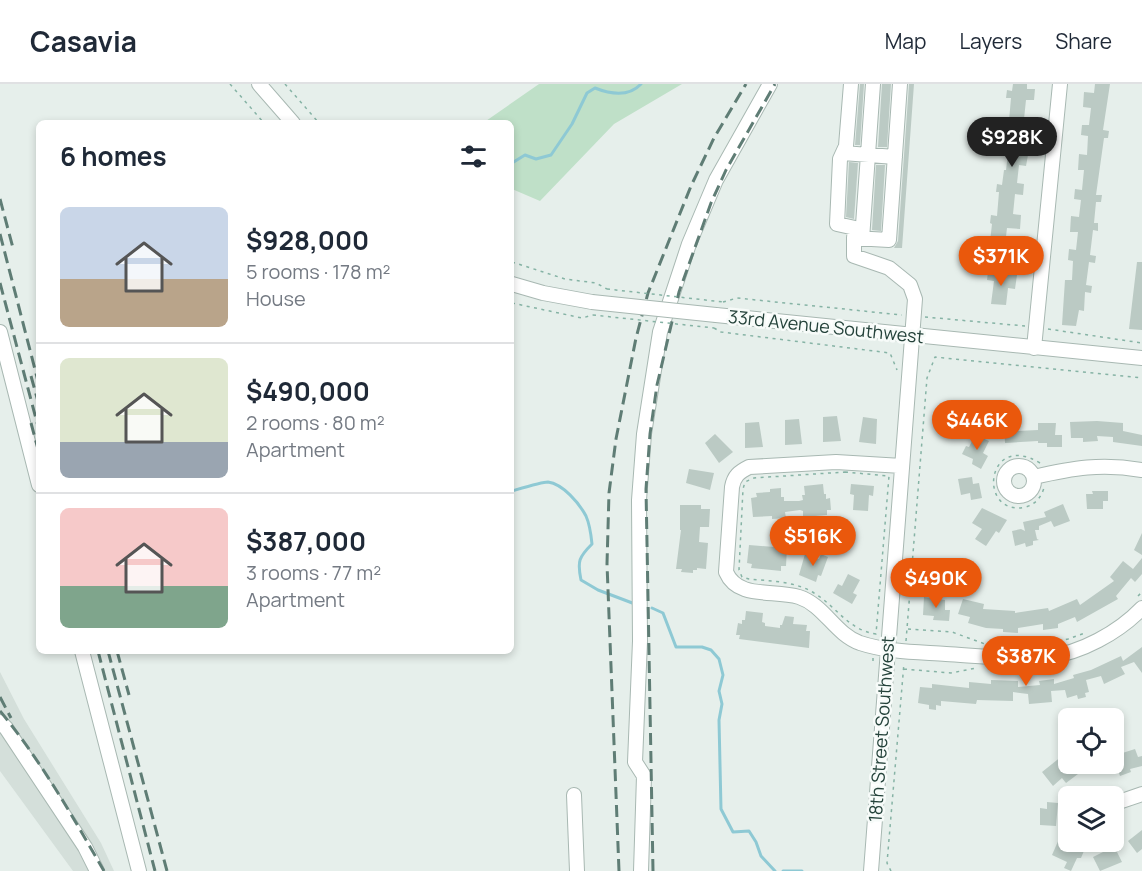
<!DOCTYPE html>
<meta charset="utf-8">
<style>
:root{--surface:#fff;--page:#f6f6f7;--text:#1f2937;--muted:#747a83;--line:#e0e1e3;--accent:#ea580c}
body{margin:0;font-family:Manrope,sans-serif;background:var(--page);color:var(--text);height:100vh;display:flex;flex-direction:column;font-size:22px;white-space:nowrap}
*{box-sizing:border-box;margin:0}
p{font-size:20px;color:var(--muted)}
.icon{flex:none;width:33px;height:33px;fill:none;stroke:currentColor;stroke-width:2;stroke-linecap:round;stroke-linejoin:round}
.map{position:relative;flex:1;overflow:hidden}
.panel{position:absolute;left:36px;top:36px;width:478px;height:534px;display:flex;flex-direction:column;background:var(--surface);border-radius:9px;box-shadow:0 3px 9px #0003}
.panel>*{flex:none}
.buttons{position:absolute;left:1058px;top:624px;display:grid;gap:12px}
.buttons a{display:grid;place-items:center;width:66px;height:66px;border-radius:9px;background:var(--surface);box-shadow:0 3px 9px #0003;font-size:30px}
.price{position:absolute;translate:-50% -51px;padding:0 14px;border-radius:21px;background:var(--accent);color:#fff;font-size:20px;line-height:39px;filter:drop-shadow(0 2px 3px #0008)}
.price::after{content:'';position:absolute;left:50%;top:36px;width:18px;height:14px;margin-left:-9px;background:inherit;clip-path:polygon(0 0,100% 0,50% 100%)}
.price.current{background:#222;color:#fff}
ul{padding:0;list-style:none}
li{display:flex;align-items:center;gap:18px;height:150px;padding:0 24px}
li+li{border-top:2px solid var(--line)}
li span{display:grid;place-items:center;flex:none;width:168px;height:120px;border-radius:9px;color:#555}
li>.icon{margin-inline-start:auto}
span .icon{width:72px;height:72px;fill:#fffc;stroke-width:1}
li b{font-size:26px}
h2{display:flex;justify-content:space-between;align-items:center;height:72px;padding:0 24px;font-size:26px}
header{display:flex;align-items:center;gap:36px;box-sizing:border-box;height:84px;padding:0 30px;background:var(--surface);border-bottom:2px solid var(--line)}
header strong{font-size:28px}
nav{display:flex;gap:33px;margin-inline-start:auto;font-size:21px}
.map>svg:first-child{display:block}
.built{fill:#d4dfda}
.green{fill:#bfe0c8}
.lines{fill:none;stroke-linecap:round;stroke-linejoin:round}
.stream{stroke:#8ec9d4;stroke-width:3}
.building{fill:#bbcac4}
.minor-casing{stroke:#a8b8b2;stroke-width:16}
.path{stroke:#86b3a5;stroke-width:1.5;stroke-dasharray:3 4.5;stroke-linecap:butt}
.minor{stroke:#fff;stroke-width:14}
.rail{stroke:#5f7d75;stroke-width:3;stroke-dasharray:12 6;stroke-linecap:butt}
.minor-bridge-casing{stroke:#a8b8b2;stroke-width:16;stroke-linecap:butt}
.path-bridge{stroke:#86b3a5;stroke-width:1.5;stroke-dasharray:3 4.5;stroke-linecap:butt}
.minor-bridge{stroke:#fff;stroke-width:14}
.labels{text-anchor:middle;stroke-width:5;stroke-linejoin:round;paint-order:stroke}
.street-label{font-size:18px;fill:#24423a;stroke:#f7fbf9}
</style>
<header>
<strong>Casavia</strong>
<nav><a>Map</a><a>Layers</a><a>Share</a></nav>
</header>
<div class="map">
<svg width="1142" height="787" viewBox="0 0 1142 787">
<rect width="100%" height="100%" fill="#e6efeb"/>
<!-- built -->
<path class="built" d="M0,588L24,635L101,759L114,787H73L0,687Z"/>
<!-- green -->
<path class="green" d="M539,0H682L614,40L540,117L512,105V39H483Z"/>
<g class="lines">
<!-- stream -->
<path class="stream" d="M512,79L525,71L536,75L551,71L572,40L587,9L595,4C610,10 629,13 641,0
M512,407C519,405 542,398 548,398C563,400 579,419 586,432C590,441 591,450 592,460C579,473 577,477 581,496L598,506L635,520
M652,524L663,529L676,563H702L711,566L719,575L723,591L719,607L722,620L719,636L721,725L733,748L749,747L756,758L761,772L775,787
M783,787H802"/>
</g>
<!-- building -->
<path class="building" d="M860,0H864L860,61H855Z
M882,0H891L887,63H878Z
M909,0H914L902,164H894L898,157Z
M1013,0H1027V5H1035L1034,16H1026L1024,35L1031,36L1029,51H1025L1024,70L1028,71L1026,82L1019,81L1017,99L1024,100L1023,111L1015,110L1013,130L1021,131L1020,145L1007,144L1004,169L989,167L992,140L990,139L991,131L997,132L999,108H996L997,100L1002,101L1004,86H1006L1008,70H1004L1005,62L1009,63L1010,45L1003,44L1004,37H1009L1011,14H1006L1007,6L1012,7Z
M1095,0H1110L1103,46L1109,47L1108,54H1104L1096,111H1102L1101,118H1096L1094,139H1098V147L1093,146L1090,171L1096,172L1095,179L1089,178L1086,201L1092,202L1091,209L1085,208L1084,227L1079,226L1076,242L1062,241L1065,196H1072L1073,177L1068,176L1069,165L1076,166L1078,148H1070L1071,132L1079,133L1081,116L1074,115L1075,105L1082,106L1084,86H1078L1079,70L1087,71L1088,52L1081,51L1082,41H1089L1091,24L1083,23L1084,8L1094,9Z
M849,78L858,79L854,135L846,133Z
M876,81H885L881,147L872,146Z
M1137,178H1142V246L1129,245Z
M988,188L1017,191L1015,205L1008,204L1006,221L991,220L994,197L987,196Z
M837,332L841,357L823,358V333Z
M863,333L877,335L876,360L859,358Z
M799,335L802,360L785,361V336Z
M1097,337L1123,339V347L1142,351V362L1113,358V353L1097,352L1098,357L1083,358V354H1071L1070,338Z
M759,338L763,363L745,364V339Z
M1038,339H1056L1055,351H1062V363H1047V359H1038V357L1005,359L1004,342L1017,341V347L1038,346Z
M715,350L733,368L719,379L705,359Z
M975,351L989,357L983,369L988,372L981,385L972,380L973,375L962,370L966,362L969,363Z
M689,385L714,389L710,406L686,399Z
M972,393L973,400L979,399L982,414L971,416L970,409L961,411L958,395Z
M823,400L824,410H826V415L830,414L831,426H827V431L803,433V427L800,426L785,428L786,434L772,435V432L753,433L751,414L757,413L756,409L770,408V405L781,404V413H784V417H799L803,416L802,411H805L804,402Z
M851,400L874,402L873,412L869,411L868,427L853,426L854,411L850,410Z
M1092,407H1108V417H1103V425H1087L1086,410H1093Z
M1063,420L1070,437L1054,443L1051,437L1039,442V446H1035L1037,455L1039,456L1033,457V461L1026,463L1025,459L1015,462L1012,447L1021,445L1025,447L1023,438L1046,433L1044,428Z
M680,421H701V425H710L709,443H700L699,458L708,459L706,485L697,484V486H693V489L681,488L682,485H676L681,446H680Z
M982,424L1007,436L999,449L996,447L986,462L975,455L982,445L972,439Z
M1142,449V471L1134,466Z
M749,461L787,464L786,482H781V487L751,484L752,480L747,479Z
M805,470L819,475L821,470L828,473L821,492L818,491L816,498L799,491Z
M1142,474V490L1135,498L1131,494L1116,512L1118,515L1077,538L1075,533L1058,540V544L1043,546V540L1018,544V549L1003,548V545L986,544L968,539L970,533L958,530L963,515L984,520L983,525L1015,527V529L1048,524L1049,527L1077,515L1080,521L1114,497L1110,493L1123,477L1133,485Z
M848,490L860,496L853,509L857,511L852,520L833,509L838,500L842,502Z
M924,513L945,516V526H950L949,537L933,536L934,532L923,531Z
M746,527L763,529L762,538L765,539V542L780,544V541H782L785,532L794,533L793,540L807,541L806,547H810L809,564L739,555L740,551H736L738,539L742,540V536H745Z
M1142,563V589L1134,578L1121,583L1125,590L1104,600L1101,592L1086,596L1089,608L1085,609L1086,613L1078,615L1077,611L1067,614L1065,606L1051,607L1052,618L1029,620L1028,610L1013,608V617L977,616L976,620L941,617V622L936,621V626L929,625V621L918,619L920,603L932,604V600L969,604V598L991,600V596L1018,597V603L1040,601L1039,597L1054,595V600L1074,594L1073,591L1091,586L1121,572L1123,577Z
M1135,665L1138,673L1142,672V682L1130,685L1131,688L1120,692L1113,672Z
M1062,672L1068,680L1095,681L1076,687L1078,690L1066,699L1062,694L1053,702L1042,688Z
M1047,718L1058,719L1056,742L1040,741V724L1047,725Z
M1142,746V765L1137,769L1128,757Z
M1059,755L1071,761L1072,758H1077L1086,762L1081,774H1077L1071,787L1064,784L1067,778L1052,771Z
M1118,756L1122,765L1117,768L1122,778L1100,787L1093,773L1107,766L1105,762Z"/>
<g class="lines">
<defs>
<path id="minor" d="M259,0L293,39
M851,0L846,62L840,75L837,140L855,144L854,154
M843,69L895,73
M862,155L873,0
M512,200L543,209L592,218
M716,231L1142,274
M0,248L39,401
M1034,264L1060,0
M902,382L836,378L749,383C739,388 734,392 732,403L726,488C738,516 774,505 799,513C824,521 835,550 860,559C887,568 918,568 946,570C979,572 1013,576 1046,573C1080,570 1119,548 1142,524
M1004 397a15 15 0 1 1 30 0a15 15 0 1 1-30 0Z
M1034,393C1073,384 1101,379 1142,386
M82,567L139,787
M0,638L6,644L85,763L97,787
M574,711L577,787
M1091,712H1101
M1113,720L1142,710
M641,787L644,692L635,678L640,557L639,416L644,350L660,248L689,160L716,96L770,0
M871,787L915,215L910,201L889,184L854,172V154L889,156L900,0"/>
</defs>
<!-- minor casing -->
<use href="#minor" class="minor-casing"/>
<!-- path -->
<path class="path" d="M230,0L264,39
M285,0L319,39
M512,178L565,195L596,199L607,205
M723,218L737,214L902,231
M512,219L582,234L593,231
M925,233L1025,242
M714,244L721,248L890,269L897,286
M1048,245L1142,259
M1040,379C985,346 977,434 1026,423C1036,420 1041,413 1044,404
M845,388L889,392L876,550C848,546 836,522 814,509C795,497 770,497 749,495L742,493L739,486L743,405L745,398L754,394Z
M1138,512L1142,508
M908,545L952,548L985,560
M906,557L927,294L935,273L1142,294
M1044,561L1068,555L1085,549
M873,574V581
M904,585L951,589L976,584
M1075,712L1080,706
M1113,741L1121,730
M891,787L887,779L904,579"/>
<!-- minor -->
<use href="#minor" class="minor"/>
<!-- rail -->
<path class="rail" d="M0,115L13,164
M0,150L39,301
M0,199L39,346
M31,292L39,321
M31,339L39,369
M98,567L155,787
M108,567L167,787
M117,567L129,611
M0,613L11,634
M0,627C42,678 71,730 104,787
M619,787L607,480L609,409L616,355L636,254L648,209L691,102L714,54L746,0
M653,787L646,405L650,350L657,301L679,208L711,119L726,86L775,0"/>
<defs>
<path id="minor-bridge" d="M592,218L716,231"/>
</defs>
<!-- minor-bridge casing -->
<use href="#minor-bridge" class="minor-bridge-casing"/>
<!-- path-bridge -->
<path class="path-bridge" d="M607,205L723,218
M593,231L714,244"/>
<!-- minor-bridge -->
<use href="#minor-bridge" class="minor-bridge"/>
</g>
<g class="labels">
<!-- street labels -->
<g class="street-label">
<text transform="translate(826 243) rotate(6)" y="6">33rd Avenue Southwest</text>
<text transform="translate(882 645) rotate(-86)" y="6">18th Street Southwest</text>
</g>
</g>
</svg>
<div class="buttons">
<a><svg class="icon" aria-label="locate" viewBox="0 0 24 24"><circle cx="12" cy="12" r="6"/><path d="M12 2v4M12 18v4M2 12h4M18 12h4"/></svg></a>
<a><svg class="icon" aria-label="layers" viewBox="0 0 24 24"><path d="M12 4l9 5-9 5-9-5zM3 14l9 5 9-5"/></svg></a>
</div>
<b class="price current" style="left:1012px;top:84px">$928K</b>
<b class="price" style="left:1001px;top:203px">$371K</b>
<b class="price" style="left:977px;top:367px">$446K</b>
<b class="price" style="left:813px;top:483px">$516K</b>
<b class="price" style="left:936px;top:525px">$490K</b>
<b class="price" style="left:1026px;top:603px">$387K</b>
<section class="panel">
<h2>6 homes<svg class="icon" aria-label="filters" viewBox="0 0 24 24"><path d="M4 7h16M4 17h16"/><circle cx="9" cy="7" r="2"/><circle cx="15" cy="17" r="2"/></svg></h2>
<ul>
<li><span style="background:linear-gradient(#c9d6e8 60%,#b9a48a 0)"><svg class="icon" aria-label="home" viewBox="0 0 24 24"><path d="M3 11l9-7 9 7M6 9v11h12V9"/></svg></span><div><b>$928,000</b><p>5 rooms · 178 m²</p><p>House</p></div></li>
<li><span style="background:linear-gradient(#dfe7d0 70%,#9aa5b1 0)"><svg class="icon" aria-label="home" viewBox="0 0 24 24"><path d="M3 11l9-7 9 7M6 9v11h12V9"/></svg></span><div><b>$490,000</b><p>2 rooms · 80 m²</p><p>Apartment</p></div></li>
<li><span style="background:linear-gradient(#f6c9c9 65%,#7fa58c 0)"><svg class="icon" aria-label="home" viewBox="0 0 24 24"><path d="M3 11l9-7 9 7M6 9v11h12V9"/></svg></span><div><b>$387,000</b><p>3 rooms · 77 m²</p><p>Apartment</p></div></li>
</ul>
</section>
</div>
